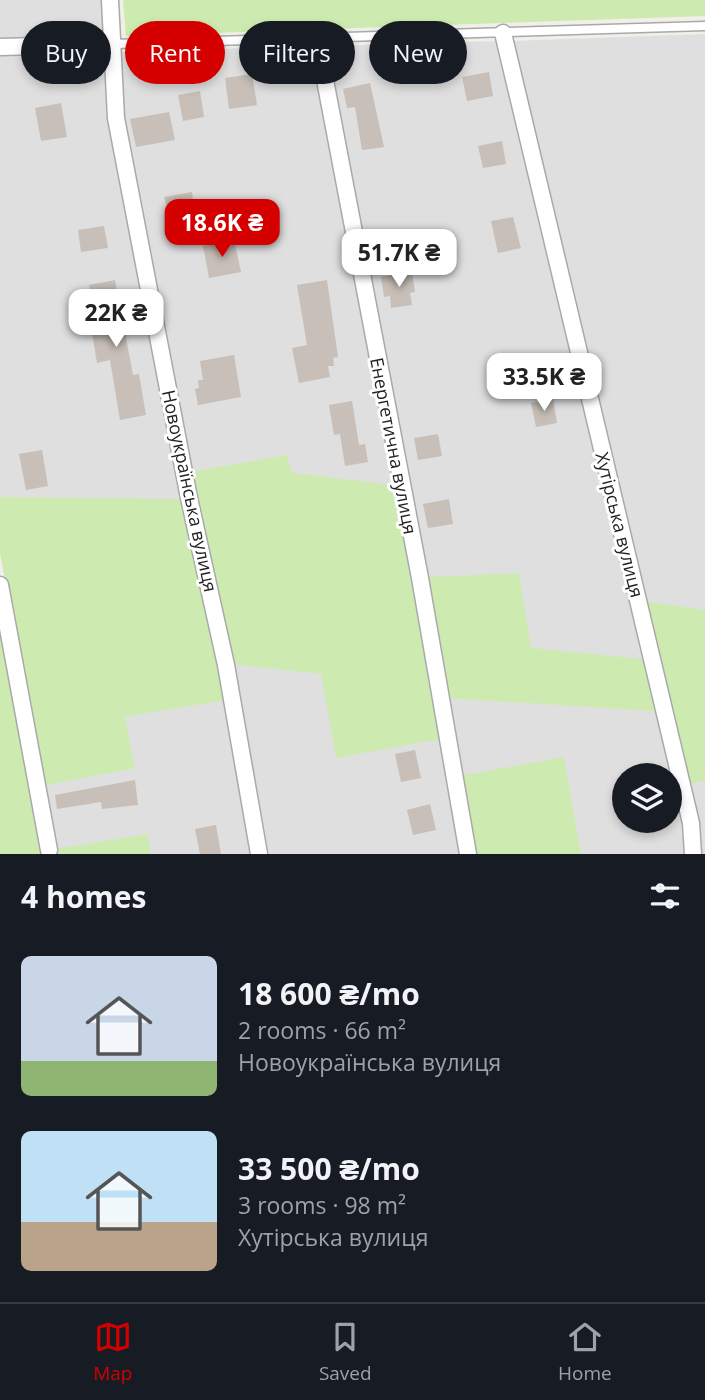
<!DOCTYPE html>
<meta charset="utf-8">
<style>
:root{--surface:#171b24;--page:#242831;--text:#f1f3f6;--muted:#9ea1a6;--line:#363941;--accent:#d40000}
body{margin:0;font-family:"Open Sans",sans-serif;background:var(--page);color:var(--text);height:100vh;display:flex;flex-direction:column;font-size:26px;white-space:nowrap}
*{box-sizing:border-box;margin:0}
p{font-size:23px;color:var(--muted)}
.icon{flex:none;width:38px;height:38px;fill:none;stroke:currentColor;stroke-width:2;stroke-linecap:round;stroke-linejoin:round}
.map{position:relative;height:854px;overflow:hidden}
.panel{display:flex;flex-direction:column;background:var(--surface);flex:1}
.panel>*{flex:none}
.hud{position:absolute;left:21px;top:21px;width:663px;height:63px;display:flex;gap:14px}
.tools{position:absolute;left:612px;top:763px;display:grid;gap:14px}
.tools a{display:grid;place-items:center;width:70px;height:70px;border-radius:50%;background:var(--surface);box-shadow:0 4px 10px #0003;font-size:35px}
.price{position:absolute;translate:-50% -60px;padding:0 16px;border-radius:14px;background:#fff;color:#222;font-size:23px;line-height:46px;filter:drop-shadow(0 2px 4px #0008)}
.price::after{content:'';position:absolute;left:50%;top:42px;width:21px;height:16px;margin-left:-10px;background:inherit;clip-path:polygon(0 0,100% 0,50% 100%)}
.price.on{background:var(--accent);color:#fff}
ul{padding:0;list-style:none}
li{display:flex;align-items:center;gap:21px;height:175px;padding:0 21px}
li span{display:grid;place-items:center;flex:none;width:196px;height:140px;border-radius:10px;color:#555}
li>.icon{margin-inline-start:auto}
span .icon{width:84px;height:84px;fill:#fffc;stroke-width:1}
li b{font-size:30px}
h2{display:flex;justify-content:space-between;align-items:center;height:84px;padding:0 21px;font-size:30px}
.chip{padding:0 24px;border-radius:32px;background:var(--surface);box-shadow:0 4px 10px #0003;font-size:24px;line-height:63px}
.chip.on{background:var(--accent);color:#fff}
.tabs{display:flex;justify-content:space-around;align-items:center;height:98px;border-top:2px solid var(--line);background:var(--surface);font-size:19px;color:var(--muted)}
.tabs a{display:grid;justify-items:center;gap:4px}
.tabs .on{color:var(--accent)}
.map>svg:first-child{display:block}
.residential{fill:#e0dfdf;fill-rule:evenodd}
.grass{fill:#cdebb0}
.building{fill:#c7bfb8}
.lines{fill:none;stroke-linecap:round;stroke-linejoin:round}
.service-casing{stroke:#a9a9a9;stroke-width:11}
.minor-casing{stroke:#a9a9a9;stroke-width:19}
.service{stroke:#fff;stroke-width:8}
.minor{stroke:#fff;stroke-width:16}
.labels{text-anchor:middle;stroke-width:6;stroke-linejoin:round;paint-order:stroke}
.street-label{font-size:18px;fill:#222;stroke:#fff}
</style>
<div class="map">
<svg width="705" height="854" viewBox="0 0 705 854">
<rect width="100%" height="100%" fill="#f2efe9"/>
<!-- residential -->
<path class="residential" d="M0,0H101L104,37L0,39Z
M705,34V854H700L511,41Z
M495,41L683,824L685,854H475L326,46ZM625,775H670V821H625Z
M312,46L413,579L461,854H266L122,117L119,52Z
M106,54L220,666L253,854H56L0,552V56Z"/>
<!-- grass -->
<path class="grass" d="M123,0H705V16L126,36Z
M287,455L292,473L394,485L440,739L336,758L321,674L232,664L190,472Z
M0,497L184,499L226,700L125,717L135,768L43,786L0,552Z
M519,573L531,648L643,659L655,711L447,698L427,577Z
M644,601L705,610V780L689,784Z
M0,618L43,854H0Z
M564,757L581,854H475L460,776Z
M147,834L151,854H56L55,849Z"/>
<!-- building -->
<path class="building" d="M489,72L493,96L467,101L462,77Z
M252,74L257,105L229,109L225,78Z
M370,83L384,147L362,150L355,107L347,108L343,89Z
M200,91L204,117L183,121L178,95Z
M61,103L67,137L41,141L35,108Z
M169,112L175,140L136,147L130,119Z
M502,141L506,164L483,168L478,146Z
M192,192L197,229L174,233L164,197Z
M513,217L521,248L498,253L491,221Z
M104,226L108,248L81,252L78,230Z
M234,240L241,272L209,278L203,246Z
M412,272L415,292L410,293L412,305L391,308L390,296L384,297L381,277Z
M115,280L133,375L139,374L146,415L120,420L110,360L97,363L92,333L97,332L89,285Z
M327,280L338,357L333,358L334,366H328L330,377L299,383L292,348L307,345L297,285Z
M234,355L241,397L198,405L195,389L199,388L198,380H203L200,361Z
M553,399L557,423L536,427L531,403Z
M352,401L359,445L365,444L368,462L345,466L340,434L334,435L329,405Z
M438,434L442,456L418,460L414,438Z
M42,450L48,486L26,490L19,454Z
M449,499L453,524L428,528L423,504Z
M415,750L421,778L401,782L395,754Z
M135,780L138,805L102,809L101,802L57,809L55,795Z
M430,804L436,830L413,835L407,810Z
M216,825L221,854H200L195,829Z"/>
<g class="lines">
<defs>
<path id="service" d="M114,44L705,26"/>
<path id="minor" d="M110,0L116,118L189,498L226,665L259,854
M503,33L691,823L693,854
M317,38L420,578L468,854
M0,47L114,44
M0,585L49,850"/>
</defs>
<!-- service casing -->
<use href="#service" class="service-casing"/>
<!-- minor casing -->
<use href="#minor" class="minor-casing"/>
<!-- service -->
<use href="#service" class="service"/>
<!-- minor -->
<use href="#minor" class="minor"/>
</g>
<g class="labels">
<!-- street labels -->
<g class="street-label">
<text transform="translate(393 446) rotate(79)" y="6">Енергетична вулиця</text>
<text transform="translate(189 491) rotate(78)" y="6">Новоукраїнська вулиця</text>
<text transform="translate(619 525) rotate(76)" y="6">Хутірська вулиця</text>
</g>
</g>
</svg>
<div class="tools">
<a><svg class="icon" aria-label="layers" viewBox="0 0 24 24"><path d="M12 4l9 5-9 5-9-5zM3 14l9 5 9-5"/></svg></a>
</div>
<b class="price on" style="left:222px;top:259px">18.6K ₴</b>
<b class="price" style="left:399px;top:289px">51.7K ₴</b>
<b class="price" style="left:116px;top:349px">22K ₴</b>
<b class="price" style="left:544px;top:413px">33.5K ₴</b>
<div class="hud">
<a class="chip">Buy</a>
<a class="chip on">Rent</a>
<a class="chip">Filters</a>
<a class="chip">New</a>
</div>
</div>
<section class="panel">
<h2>4 homes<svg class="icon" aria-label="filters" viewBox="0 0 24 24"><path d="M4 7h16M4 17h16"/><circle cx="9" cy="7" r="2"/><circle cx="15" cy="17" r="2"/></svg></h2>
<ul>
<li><span style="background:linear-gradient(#c9d6e8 75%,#8fb573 0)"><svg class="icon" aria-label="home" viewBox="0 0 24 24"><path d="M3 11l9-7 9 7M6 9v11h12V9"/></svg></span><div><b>18 600 ₴/mo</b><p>2 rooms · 66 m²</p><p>Новоукраїнська вулиця</p></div></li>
<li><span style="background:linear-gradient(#bfe0f5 65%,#b9a48a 0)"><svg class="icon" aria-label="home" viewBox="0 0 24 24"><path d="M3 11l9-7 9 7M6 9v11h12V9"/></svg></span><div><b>33 500 ₴/mo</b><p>3 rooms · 98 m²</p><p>Хутірська вулиця</p></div></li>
</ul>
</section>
<nav class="tabs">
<a class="on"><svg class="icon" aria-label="map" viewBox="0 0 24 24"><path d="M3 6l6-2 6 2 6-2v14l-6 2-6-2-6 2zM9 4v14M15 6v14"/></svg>Map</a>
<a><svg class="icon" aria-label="saved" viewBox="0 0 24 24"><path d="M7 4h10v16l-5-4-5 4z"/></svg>Saved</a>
<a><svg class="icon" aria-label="home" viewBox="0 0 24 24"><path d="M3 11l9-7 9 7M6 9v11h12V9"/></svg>Home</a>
</nav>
